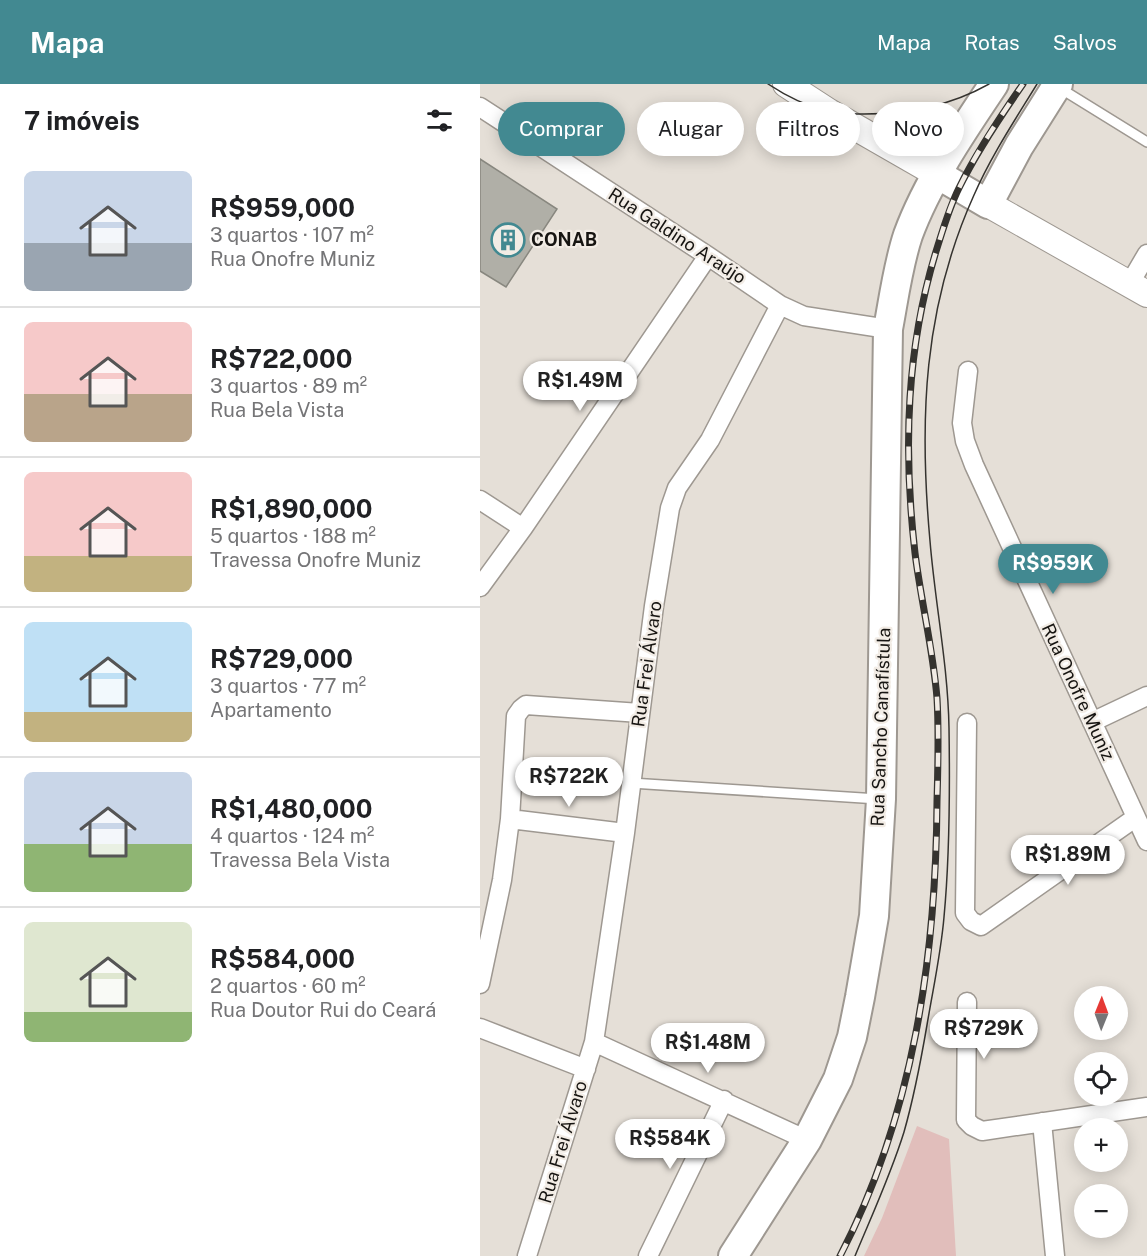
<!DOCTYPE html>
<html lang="pt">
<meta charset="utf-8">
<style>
:root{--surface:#fff;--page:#f6f6f6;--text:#202124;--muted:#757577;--line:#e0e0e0;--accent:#428991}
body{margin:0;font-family:"Public Sans",sans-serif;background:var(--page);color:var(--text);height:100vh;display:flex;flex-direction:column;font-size:22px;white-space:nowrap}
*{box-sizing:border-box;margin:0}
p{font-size:20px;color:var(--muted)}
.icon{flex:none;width:33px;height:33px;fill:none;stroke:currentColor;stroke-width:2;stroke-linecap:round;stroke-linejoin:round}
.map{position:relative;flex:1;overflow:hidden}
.side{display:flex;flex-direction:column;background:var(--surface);width:480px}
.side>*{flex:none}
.top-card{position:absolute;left:18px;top:18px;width:558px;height:54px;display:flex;gap:12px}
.needle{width:39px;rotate:1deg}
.fabs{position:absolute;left:594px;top:902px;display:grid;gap:12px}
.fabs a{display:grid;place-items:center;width:54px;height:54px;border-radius:50%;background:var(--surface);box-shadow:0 3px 15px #0003;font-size:30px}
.price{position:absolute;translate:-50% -51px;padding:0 14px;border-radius:21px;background:#fff;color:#222;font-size:20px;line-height:39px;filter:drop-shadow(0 2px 3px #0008)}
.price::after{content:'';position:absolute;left:50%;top:36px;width:18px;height:14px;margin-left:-9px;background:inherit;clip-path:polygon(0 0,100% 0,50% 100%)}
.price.on{background:var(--accent);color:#fff}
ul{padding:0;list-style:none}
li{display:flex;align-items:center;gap:18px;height:150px;padding:0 24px}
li+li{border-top:2px solid var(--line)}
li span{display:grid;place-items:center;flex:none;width:168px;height:120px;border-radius:9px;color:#555}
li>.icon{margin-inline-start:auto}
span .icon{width:72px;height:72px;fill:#fffc;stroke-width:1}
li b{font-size:26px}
h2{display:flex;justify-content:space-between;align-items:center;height:72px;padding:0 24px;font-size:26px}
.tag{padding:0 21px;border-radius:27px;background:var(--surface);box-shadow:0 3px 15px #0003;font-size:21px;line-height:54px}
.tag.on{background:var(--accent);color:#fff}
header{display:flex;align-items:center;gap:36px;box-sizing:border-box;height:84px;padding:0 30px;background:var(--accent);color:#fff}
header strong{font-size:28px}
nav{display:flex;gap:33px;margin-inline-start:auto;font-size:21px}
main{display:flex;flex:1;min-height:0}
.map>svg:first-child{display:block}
.green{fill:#e1bebb}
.building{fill:#b0afa7;stroke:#88877f;stroke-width:1.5}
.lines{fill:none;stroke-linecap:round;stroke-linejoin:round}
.lane-casing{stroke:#9e9891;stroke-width:12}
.street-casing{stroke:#9e9891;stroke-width:21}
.secondary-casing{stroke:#9e9891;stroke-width:28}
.primary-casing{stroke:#9e9891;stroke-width:32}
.lane{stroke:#fff;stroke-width:9}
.street{stroke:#fff;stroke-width:18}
.secondary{stroke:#fff;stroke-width:26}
.primary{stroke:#fff;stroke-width:28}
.tram{stroke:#35332f;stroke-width:1.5}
.rail-casing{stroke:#35332f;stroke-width:7}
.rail{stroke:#f2ece5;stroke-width:4.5;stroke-dasharray:14;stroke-linecap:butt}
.labels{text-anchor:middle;stroke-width:4.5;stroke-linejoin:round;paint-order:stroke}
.street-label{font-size:18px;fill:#171512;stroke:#f2ece5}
.poi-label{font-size:18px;font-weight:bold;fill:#171512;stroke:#f2ece5;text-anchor:start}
</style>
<header>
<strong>Mapa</strong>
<nav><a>Mapa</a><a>Rotas</a><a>Salvos</a></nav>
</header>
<main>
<section class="side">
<h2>7 imóveis<svg class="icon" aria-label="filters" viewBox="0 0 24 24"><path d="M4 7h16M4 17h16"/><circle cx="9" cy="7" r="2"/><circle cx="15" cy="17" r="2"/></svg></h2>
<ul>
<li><span style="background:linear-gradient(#c9d6e8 60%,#9aa5b1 0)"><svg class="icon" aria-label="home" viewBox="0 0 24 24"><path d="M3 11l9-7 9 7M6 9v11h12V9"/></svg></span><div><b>R$959,000</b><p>3 quartos · 107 m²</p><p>Rua Onofre Muniz</p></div></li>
<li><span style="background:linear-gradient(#f6c9c9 60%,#b9a48a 0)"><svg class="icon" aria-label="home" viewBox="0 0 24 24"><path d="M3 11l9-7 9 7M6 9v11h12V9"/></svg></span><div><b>R$722,000</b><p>3 quartos · 89 m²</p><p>Rua Bela Vista</p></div></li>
<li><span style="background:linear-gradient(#f6c9c9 70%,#c2b280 0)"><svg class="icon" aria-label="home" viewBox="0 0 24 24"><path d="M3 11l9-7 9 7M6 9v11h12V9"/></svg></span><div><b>R$1,890,000</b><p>5 quartos · 188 m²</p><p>Travessa Onofre Muniz</p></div></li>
<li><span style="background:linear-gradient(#bfe0f5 75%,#c2b280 0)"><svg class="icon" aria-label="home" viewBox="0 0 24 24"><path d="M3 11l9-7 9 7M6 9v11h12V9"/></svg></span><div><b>R$729,000</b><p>3 quartos · 77 m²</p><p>Apartamento</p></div></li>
<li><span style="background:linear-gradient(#c9d6e8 60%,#8fb573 0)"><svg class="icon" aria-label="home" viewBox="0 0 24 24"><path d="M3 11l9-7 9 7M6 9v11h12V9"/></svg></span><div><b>R$1,480,000</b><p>4 quartos · 124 m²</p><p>Travessa Bela Vista</p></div></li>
<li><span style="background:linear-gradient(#dfe7d0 75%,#8fb573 0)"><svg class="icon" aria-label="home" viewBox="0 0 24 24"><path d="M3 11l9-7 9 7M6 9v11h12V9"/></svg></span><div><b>R$584,000</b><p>2 quartos · 60 m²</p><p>Rua Doutor Rui do Ceará</p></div></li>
</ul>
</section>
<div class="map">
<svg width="667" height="1172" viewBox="0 0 667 1172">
<rect width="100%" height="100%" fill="#e5dfd7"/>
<!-- green -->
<path class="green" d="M437,1042L469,1055L476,1172H384L402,1134Z"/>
<!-- building -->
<path class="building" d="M0,75L77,125L26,203L0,187Z"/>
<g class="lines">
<defs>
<path id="lane" d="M578,3L667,58
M151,699L398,715"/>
<path id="street" d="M0,23L228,172L300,221L324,232L408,245
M650,199L667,170
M488,287L482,339L485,357L494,381L667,757
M0,416L43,444
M0,503L43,444L228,172
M612,638L667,612
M487,639L485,829L491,837L501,842L655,734
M30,735L145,749
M0,900L22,796L30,735L36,632L41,625L46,621L160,629
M487,918L486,1036L492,1042L502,1047L667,1023
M0,944L106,985
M114,958L327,1056
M562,1038L575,1172
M47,1172L114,958L145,749L174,522L190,424L197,404L230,356L300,221
M168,1172L244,1016"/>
<path id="secondary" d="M306,0L349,28L457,90
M508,120L667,210"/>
<path id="primary" d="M457,90L508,120L539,62L578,0
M253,1172L327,1056L358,995L372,953L380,913L394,832L401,715L408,245C414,213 418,181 428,151C447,99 483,46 514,0"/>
</defs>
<!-- lane casing -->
<use href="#lane" class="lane-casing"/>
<!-- street casing -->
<use href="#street" class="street-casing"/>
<!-- secondary casing -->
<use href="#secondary" class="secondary-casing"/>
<!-- primary casing -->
<use href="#primary" class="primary-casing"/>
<!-- lane -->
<use href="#lane" class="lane"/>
<!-- street -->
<use href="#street" class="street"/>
<!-- secondary -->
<use href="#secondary" class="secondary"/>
<!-- primary -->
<use href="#primary" class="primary"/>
<!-- tram -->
<path class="tram" d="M288,0C306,12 326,22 347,27C358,30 372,30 384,30C429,30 470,22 509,0
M375,1172C392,1131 411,1090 424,1048C434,1013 441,976 447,941C453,905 461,869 464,833C470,770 470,707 469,644C468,581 455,519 450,457C439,336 443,224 494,111C511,72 535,36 557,0"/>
<defs>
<path id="rail" d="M360,1172C433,1032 456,874 457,717C458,683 459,648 457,614C453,565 441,517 435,469C423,364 426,262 458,161C464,142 470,122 479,104C497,67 520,33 543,0"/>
</defs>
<!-- rail casing -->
<use href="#rail" class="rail-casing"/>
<!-- rail -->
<use href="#rail" class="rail"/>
</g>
<!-- icons -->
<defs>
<symbol id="building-ring" viewBox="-11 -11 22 22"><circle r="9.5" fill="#f2ece5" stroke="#428991" stroke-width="1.5"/><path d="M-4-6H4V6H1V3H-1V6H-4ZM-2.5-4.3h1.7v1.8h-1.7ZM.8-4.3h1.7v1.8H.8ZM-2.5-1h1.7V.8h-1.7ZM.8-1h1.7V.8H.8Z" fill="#428991"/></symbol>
</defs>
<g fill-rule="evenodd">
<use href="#building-ring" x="9" y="137" width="38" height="38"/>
</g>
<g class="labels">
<!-- street labels -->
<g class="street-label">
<text transform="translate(197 152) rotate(33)" y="6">Rua Galdino Araújo</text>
<text transform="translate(167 580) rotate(-82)" y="6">Rua Frei Álvaro</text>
<text transform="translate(598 608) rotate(65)" y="6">Rua Onofre Muniz</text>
<text transform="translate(401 643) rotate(-88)" y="6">Rua Sancho Canafístula</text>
<text transform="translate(83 1058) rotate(-73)" y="6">Rua Frei Álvaro</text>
</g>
<!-- poi labels -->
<g class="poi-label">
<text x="51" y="162">CONAB</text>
</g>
</g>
</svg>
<div class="fabs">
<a><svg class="needle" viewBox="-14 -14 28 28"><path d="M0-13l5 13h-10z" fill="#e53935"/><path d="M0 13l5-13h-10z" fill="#757577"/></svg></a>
<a><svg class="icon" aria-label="locate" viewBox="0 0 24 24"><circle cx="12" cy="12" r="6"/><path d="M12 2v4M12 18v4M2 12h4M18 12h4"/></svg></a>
<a>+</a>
<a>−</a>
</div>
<b class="price" style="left:100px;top:328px">R$1.49M</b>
<b class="price on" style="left:573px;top:511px">R$959K</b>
<b class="price" style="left:89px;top:724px">R$722K</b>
<b class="price" style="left:588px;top:802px">R$1.89M</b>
<b class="price" style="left:504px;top:976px">R$729K</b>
<b class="price" style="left:228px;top:990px">R$1.48M</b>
<b class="price" style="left:190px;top:1086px">R$584K</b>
<div class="top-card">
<a class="tag on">Comprar</a>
<a class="tag">Alugar</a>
<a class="tag">Filtros</a>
<a class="tag">Novo</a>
</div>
</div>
</main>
